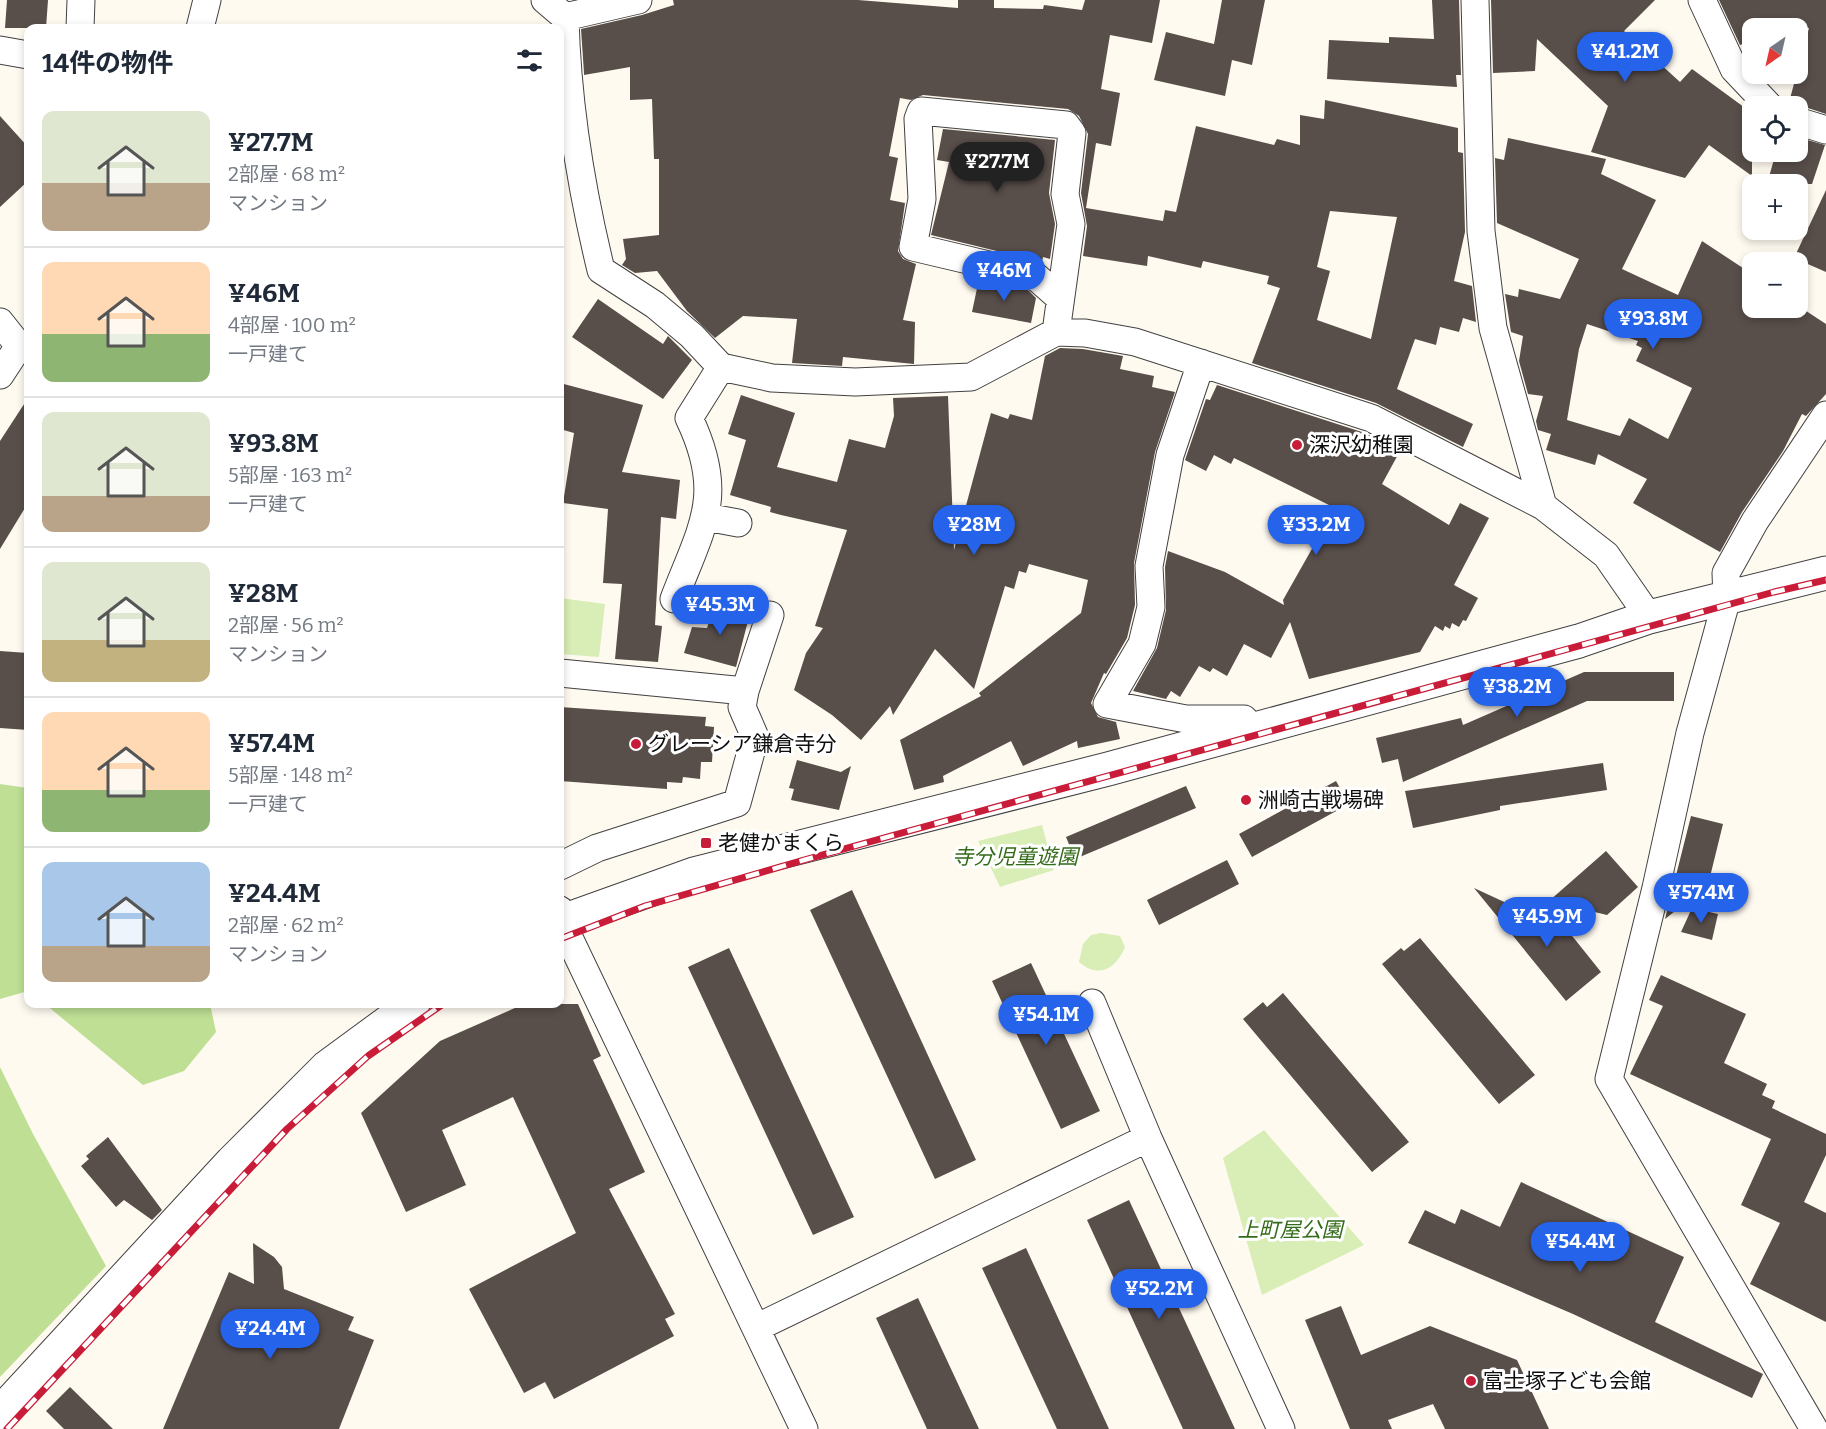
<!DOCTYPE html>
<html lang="ja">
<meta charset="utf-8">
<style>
:root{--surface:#fff;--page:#f6f6f7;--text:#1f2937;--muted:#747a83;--line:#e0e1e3;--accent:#2563eb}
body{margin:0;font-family:Bitter,"Noto Sans JP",serif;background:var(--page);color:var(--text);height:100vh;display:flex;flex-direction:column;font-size:22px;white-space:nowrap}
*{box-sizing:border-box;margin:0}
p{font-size:20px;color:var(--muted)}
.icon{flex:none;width:33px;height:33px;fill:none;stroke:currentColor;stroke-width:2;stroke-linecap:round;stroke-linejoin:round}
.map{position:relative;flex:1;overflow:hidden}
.details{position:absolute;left:24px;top:24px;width:540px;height:984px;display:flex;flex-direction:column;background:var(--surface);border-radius:12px;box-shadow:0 3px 9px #0003}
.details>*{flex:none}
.needle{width:39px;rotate:214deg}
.buttons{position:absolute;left:1742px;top:18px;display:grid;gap:12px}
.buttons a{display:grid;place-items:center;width:66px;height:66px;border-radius:12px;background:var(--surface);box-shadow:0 3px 9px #0003;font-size:30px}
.price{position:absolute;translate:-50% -51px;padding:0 14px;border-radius:21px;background:var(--accent);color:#fff;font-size:20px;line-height:39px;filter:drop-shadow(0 2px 3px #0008)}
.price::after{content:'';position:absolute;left:50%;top:36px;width:18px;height:14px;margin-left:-9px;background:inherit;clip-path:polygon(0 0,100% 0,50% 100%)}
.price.current{background:#222;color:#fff}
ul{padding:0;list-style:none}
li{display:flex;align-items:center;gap:18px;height:150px;padding:0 18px}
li+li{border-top:2px solid var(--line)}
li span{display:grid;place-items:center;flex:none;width:168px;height:120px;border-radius:12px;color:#555}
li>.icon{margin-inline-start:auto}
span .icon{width:72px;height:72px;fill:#fffc;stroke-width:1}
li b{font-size:26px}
h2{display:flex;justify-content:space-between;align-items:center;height:72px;padding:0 18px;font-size:26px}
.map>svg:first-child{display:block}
.green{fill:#d9edb6}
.forest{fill:#bedf94}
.building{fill:#584e4a;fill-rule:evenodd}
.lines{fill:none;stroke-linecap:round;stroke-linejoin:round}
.minor-casing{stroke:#414141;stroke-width:29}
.tertiary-casing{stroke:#414141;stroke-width:35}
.minor{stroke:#fff;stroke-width:27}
.tertiary{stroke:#fff;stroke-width:33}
.rail-casing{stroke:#c91c38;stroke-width:7}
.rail{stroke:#fff;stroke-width:4.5;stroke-dasharray:14;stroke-linecap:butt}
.poi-dot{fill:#c91c38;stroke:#fff;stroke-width:2}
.labels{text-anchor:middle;stroke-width:6;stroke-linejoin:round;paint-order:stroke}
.poi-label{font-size:21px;fill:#0e0e0e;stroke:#fff;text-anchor:start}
.park-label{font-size:21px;font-style:italic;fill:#346b19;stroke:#fff}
</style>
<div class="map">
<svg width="1826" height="1429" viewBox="0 0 1826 1429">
<rect width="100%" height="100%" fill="#fffaf0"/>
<!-- green -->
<path class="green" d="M560,598L605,604L599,657L560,654Z
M1042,825L1054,870L1000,887L978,841Z
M1101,933L1120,936L1125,947C1116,969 1098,979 1079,962L1083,944L1091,935Z
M1264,1130L1364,1245L1262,1295L1223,1158Z"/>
<!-- forest -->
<path class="forest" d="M0,784L28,788V991L0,999Z
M45,1004H210L216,1032L184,1071L143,1085Z
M0,1067L33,1134L106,1266L0,1377Z"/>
<!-- building -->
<path class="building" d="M7,0H48L46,28H5Z
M673,0H858L958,8V0H994V8L1043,9L1044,5L1082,10L1085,0H1160L1152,43L1110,35L1101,89L1120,93L1111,146L1096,143L1086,208L1163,221L1165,210L1176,212L1196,126L1274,145L1277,139L1300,145V115L1324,119L1325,100L1458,128V152L1463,153L1465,232L1454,281L1472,286L1476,322L1463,318L1459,332L1440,327L1436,345L1415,339L1397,389L1473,424L1463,447L1376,403L1252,363L1280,288L1267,284L1269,276L1203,261L1201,268L1148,256L1147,266L1083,256L1087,226L1081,193L1088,134L1079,116L1068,109L923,95L911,100L900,98L889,156L898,158L890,200L905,203L898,251L903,259L916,264L903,320L915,322L914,364L843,357L842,366L792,363L797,319L743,316L715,338L687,311L657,271L635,273L622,265L626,259L623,239L659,235V159H654L652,99L630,100V67L584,75V73L581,29L642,15L674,5ZM1330,211L1397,217L1371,339L1317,320L1330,271L1317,267Z
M1222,0H1265L1252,65L1232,60L1225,96L1154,80L1166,32L1214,44Z
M1432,0H1459L1461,75H1456L1457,87L1327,79L1329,40L1389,43V37L1434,39Z
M1491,0H1655L1624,31L1680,82L1692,69L1752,113V176L1709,145L1685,178L1591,152L1608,106L1537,39L1535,71L1493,73Z
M1719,0H1826V114L1802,106H1788L1809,28H1752V41L1740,45Z
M0,116L28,147V181L0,207Z
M943,129L1055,140L1049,193L1055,224L1050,259L1043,257L1042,262L931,235L949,162L937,160Z
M1797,137L1825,145L1812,184H1767L1776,152H1797Z
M1508,138L1606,159L1601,174L1656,200L1622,269L1678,295L1702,241L1752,274V308H1797V305L1826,324V394L1806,416L1802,414L1783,451L1742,512L1720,552L1633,503L1647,479L1598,454L1595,465L1546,450L1551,434L1538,430L1536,421L1543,396L1528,394L1519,361L1523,336L1511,332L1505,294L1518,297L1519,289L1560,299L1579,259L1497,223L1495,158L1504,160ZM1587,324L1638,341L1636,345L1642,348L1636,361L1692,388L1668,439L1629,418L1620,436L1567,420L1579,349Z
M1826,190V272L1794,258Z
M979,279L1028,290L1036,298L1031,323L972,312Z
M598,299L663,344L668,336L692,360L663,399L572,337Z
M1060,348L1083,349L1123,356L1120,369L1154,376L1152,387L1175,392L1155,452L1134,563L1135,605L1127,638L1106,674L1104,673L1091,703L1098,717L1116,722L1120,739L1078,748L1077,741L1023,766L1011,741L943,776L944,782L914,790L900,740L981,696L979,693L1081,613L1088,580L1029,564L1026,573L1019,571L1014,589L1005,586L974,689L935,649L893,715L890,706L861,740L832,715L794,690L806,653L823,628L815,626L847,530L781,515L770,512L771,507L730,495L746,440L728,434L741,395L795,413L777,467L837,482L849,439L885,448L894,416L893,398L948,396L954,550L991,413L1008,419L1010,414L1032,420L1045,356Z
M560,383L643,405L622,472L680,480L676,519L661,517L655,625L662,626L658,662L615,659L622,584L603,583L608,509L563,503L574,433L560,429Z
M1217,385L1365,433L1400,451L1382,484L1449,525L1460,503L1489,518L1454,585L1478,598L1466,621L1463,620L1459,627L1452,623L1450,629L1445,626L1443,631L1435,626L1420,652L1309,679L1290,622L1271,658L1244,644L1227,676L1213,668L1210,672L1199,666L1180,697L1171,691L1166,699L1133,691L1157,648L1166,610L1165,567L1168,551L1225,572L1284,605L1283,600L1335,508L1234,458L1231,464L1214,455L1206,471L1185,460L1206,399L1210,400Z
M28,398V503L0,549V441Z
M716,602L748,611L746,620L748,621L736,667L684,653L692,627L707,628Z
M0,651L28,653V730L0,728Z
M1584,672H1674V701H1587L1403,782L1398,759L1382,763L1376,738L1461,718L1463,725Z
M560,707L706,717L705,726L714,727L712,762H701L700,779L683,777L682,783L667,782V789L560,781Z
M797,760L841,772L851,766L839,810L791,800L794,789L789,788Z
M1603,763L1607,790L1500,806V810L1413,828L1405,791Z
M1336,781L1349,804L1252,857L1239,834Z
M1186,786L1196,808L1075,859L1066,837Z
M1691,816L1723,824L1708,885L1665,919Z
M1606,851L1638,887L1607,915L1549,901Z
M1227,860L1239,884L1159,925L1147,900Z
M1474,888L1569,932L1601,972L1566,1001Z
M852,890L976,1160L935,1179L810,910Z
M1692,908L1718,914L1712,940L1681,932Z
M1420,938L1535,1075L1499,1104L1382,964L1401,948L1404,951Z
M729,948L854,1217L813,1235L688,967Z
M1031,963L1100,1111L1061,1129L992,981Z
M1661,975L1746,1014L1724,1063L1767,1084L1762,1095L1775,1101L1772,1108L1826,1134V1155L1804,1202L1826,1213V1322L1750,1284L1780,1223L1741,1205L1771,1139L1630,1074L1663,1006L1649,1000Z
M1283,993L1409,1142L1372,1172L1243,1019L1263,1002L1267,1007Z
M524,1004H578L601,1056L593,1060L645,1172L609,1189L675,1314L665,1319L674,1336L554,1399L545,1382L524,1393L469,1289L576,1233L513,1097L442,1130L466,1185L406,1212L361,1113L440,1041Z
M108,1137L162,1210L152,1220L124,1200L116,1207L81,1166L89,1159L86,1156Z
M1521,1182L1684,1257L1655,1322L1763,1374L1752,1398L1573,1314L1408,1243L1425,1210L1455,1224L1461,1209L1500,1227Z
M1129,1200L1235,1429H1183L1087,1220Z
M253,1243L274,1257L282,1267L284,1289L354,1317L348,1330L374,1340L339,1429H163L229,1272L254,1284Z
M1026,1248L1109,1429H1057L982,1268Z
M918,1298L979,1429H927L876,1318Z
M1341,1306L1361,1355L1430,1326L1517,1360L1549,1429H1445L1433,1404L1388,1420L1392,1429H1350L1305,1320Z
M70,1387L113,1429H64L46,1411Z"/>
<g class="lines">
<defs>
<path id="minor" d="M545,0L565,17C567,102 581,188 601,270L655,305L692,336L721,367L772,378L855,382L971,377L1056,332L1085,333L1135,342L1371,418L1543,506L1606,555L1649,617
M1475,0L1481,231L1493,328L1543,506
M1702,0L1734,69L1769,106
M565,17L638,0
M80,28L81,0
M200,28L207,0
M0,50L28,55
M1797,121L1826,130
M0,322L19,346
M1056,332L1071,224L1065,194L1072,133L1066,125L921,111L918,119L922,199L913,247L1035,276L1060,298
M1201,363L1170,455L1149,566L1151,607L1142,644L1107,704L1186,719H1244L1254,730
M0,375L19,346L28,345
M706,517L738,523
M674,599C702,526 726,495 689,418L721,367
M560,673L745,691L742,707L755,737L737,803L597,848L560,866
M745,691L770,615
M560,910L561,921L804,1429
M1092,1003L1148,1138L1281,1429
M756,1328L1148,1138
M1814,1429L1609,1079L1656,888L1690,733L1727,598L1726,573L1755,521L1826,415"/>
<path id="tertiary" d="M560,922L694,874L1108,769L1579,641L1649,617L1826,573
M0,1413L232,1162L327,1067L413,1004"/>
</defs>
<!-- minor casing -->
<use href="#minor" class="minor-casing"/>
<!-- tertiary casing -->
<use href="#tertiary" class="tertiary-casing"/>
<!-- minor -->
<use href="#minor" class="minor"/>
<!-- tertiary -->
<use href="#tertiary" class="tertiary"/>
<defs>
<path id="rail" d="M560,939L645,906L804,860L1774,592L1826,580
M7,1429L287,1129L368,1056L443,1004"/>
</defs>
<!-- rail casing -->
<use href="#rail" class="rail-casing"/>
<!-- rail -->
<use href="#rail" class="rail"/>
</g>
<!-- markers -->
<g class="poi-dot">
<circle cx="1297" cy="445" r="6"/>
<circle cx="636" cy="744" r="6"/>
<circle cx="1246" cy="800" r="6"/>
<rect x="700" y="837" width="12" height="12" rx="3"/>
<circle cx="1471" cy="1381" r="6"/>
</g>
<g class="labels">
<!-- poi labels -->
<g class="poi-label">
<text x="1309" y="452">深沢幼稚園</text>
<text x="648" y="751">グレーシア鎌倉寺分</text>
<text x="1258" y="807">洲崎古戦場碑</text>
<text x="718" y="850">老健かまくら</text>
<text x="1483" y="1388">富士塚子ども会館</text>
</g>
<!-- park labels -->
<g class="park-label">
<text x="1015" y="864">寺分児童遊園</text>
<text x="1290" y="1237">上町屋公園</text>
</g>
</g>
</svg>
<div class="buttons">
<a><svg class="needle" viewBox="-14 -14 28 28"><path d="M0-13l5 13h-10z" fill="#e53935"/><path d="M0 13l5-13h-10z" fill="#747a83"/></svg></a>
<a><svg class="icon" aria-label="locate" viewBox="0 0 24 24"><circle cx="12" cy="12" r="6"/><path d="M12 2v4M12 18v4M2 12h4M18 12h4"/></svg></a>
<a>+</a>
<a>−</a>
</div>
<b class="price" style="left:1625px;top:83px">¥41.2M</b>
<b class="price current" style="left:997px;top:193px">¥27.7M</b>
<b class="price" style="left:1004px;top:302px">¥46M</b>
<b class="price" style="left:1653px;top:350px">¥93.8M</b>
<b class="price" style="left:974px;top:556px">¥28M</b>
<b class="price" style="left:1316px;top:556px">¥33.2M</b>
<b class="price" style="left:720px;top:636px">¥45.3M</b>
<b class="price" style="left:1517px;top:718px">¥38.2M</b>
<b class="price" style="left:1701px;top:924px">¥57.4M</b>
<b class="price" style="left:1547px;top:948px">¥45.9M</b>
<b class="price" style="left:1046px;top:1046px">¥54.1M</b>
<b class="price" style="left:1580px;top:1273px">¥54.4M</b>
<b class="price" style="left:1159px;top:1320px">¥52.2M</b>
<b class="price" style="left:270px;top:1360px">¥24.4M</b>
<section class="details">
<h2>14件の物件<svg class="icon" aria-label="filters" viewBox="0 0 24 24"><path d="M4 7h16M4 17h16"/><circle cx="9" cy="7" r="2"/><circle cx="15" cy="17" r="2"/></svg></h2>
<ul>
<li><span style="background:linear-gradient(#dfe7d0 60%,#b9a48a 0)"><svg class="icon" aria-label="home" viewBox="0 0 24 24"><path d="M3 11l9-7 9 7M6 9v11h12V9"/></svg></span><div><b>¥27.7M</b><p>2部屋 · 68 m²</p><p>マンション</p></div></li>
<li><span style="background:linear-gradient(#ffd9b3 60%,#8fb573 0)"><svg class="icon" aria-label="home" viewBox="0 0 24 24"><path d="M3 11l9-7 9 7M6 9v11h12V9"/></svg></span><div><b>¥46M</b><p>4部屋 · 100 m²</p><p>一戸建て</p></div></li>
<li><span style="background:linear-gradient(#dfe7d0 70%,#b9a48a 0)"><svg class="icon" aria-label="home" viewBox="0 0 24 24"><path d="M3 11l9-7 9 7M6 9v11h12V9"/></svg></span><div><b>¥93.8M</b><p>5部屋 · 163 m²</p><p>一戸建て</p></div></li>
<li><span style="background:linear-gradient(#dfe7d0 65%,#c2b280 0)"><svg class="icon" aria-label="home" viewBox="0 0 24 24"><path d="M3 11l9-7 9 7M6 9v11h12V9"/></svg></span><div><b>¥28M</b><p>2部屋 · 56 m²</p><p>マンション</p></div></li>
<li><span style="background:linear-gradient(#ffd9b3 65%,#8fb573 0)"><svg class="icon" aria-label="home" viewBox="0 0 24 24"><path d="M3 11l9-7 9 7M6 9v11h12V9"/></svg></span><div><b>¥57.4M</b><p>5部屋 · 148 m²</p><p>一戸建て</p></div></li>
<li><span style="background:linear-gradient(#a9c7e8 70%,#b9a48a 0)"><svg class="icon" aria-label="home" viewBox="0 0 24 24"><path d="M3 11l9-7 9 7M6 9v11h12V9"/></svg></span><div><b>¥24.4M</b><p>2部屋 · 62 m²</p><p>マンション</p></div></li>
</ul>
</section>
</div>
